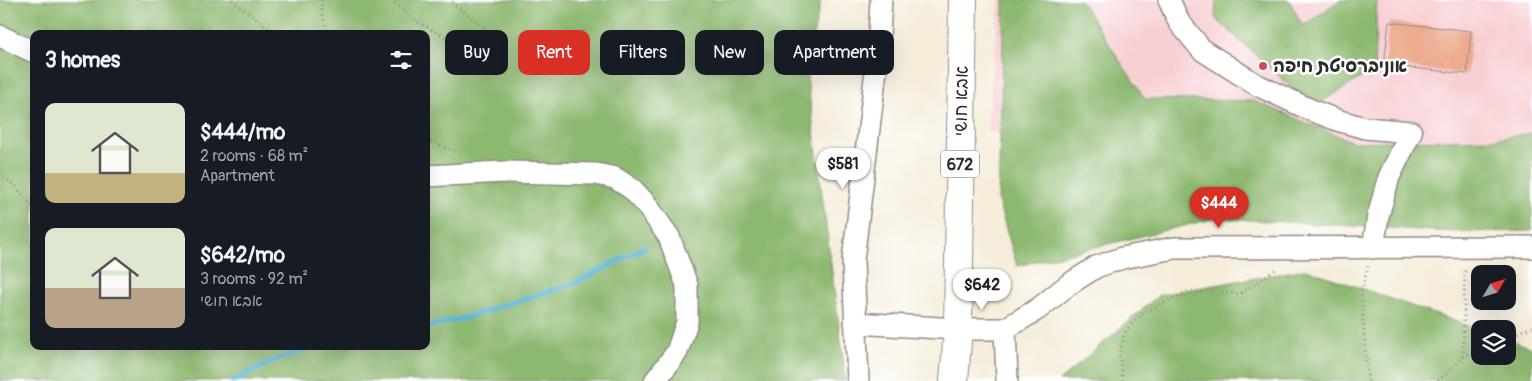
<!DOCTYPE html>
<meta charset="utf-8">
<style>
:root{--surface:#171b24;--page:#242831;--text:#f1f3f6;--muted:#9ea1a6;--accent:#d93025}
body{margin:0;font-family:Pangolin,"Playpen Sans Hebrew",sans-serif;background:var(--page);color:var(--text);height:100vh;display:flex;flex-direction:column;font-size:19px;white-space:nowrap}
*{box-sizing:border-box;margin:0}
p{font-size:16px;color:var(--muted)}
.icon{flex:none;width:28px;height:28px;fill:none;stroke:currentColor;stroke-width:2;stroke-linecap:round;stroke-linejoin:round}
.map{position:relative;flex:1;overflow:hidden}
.sheet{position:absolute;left:30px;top:30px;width:400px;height:320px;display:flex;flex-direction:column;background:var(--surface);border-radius:10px;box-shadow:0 5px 20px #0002}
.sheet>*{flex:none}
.guide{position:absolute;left:445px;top:30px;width:475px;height:45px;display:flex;gap:10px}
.needle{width:32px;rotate:52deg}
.tools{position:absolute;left:1471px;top:265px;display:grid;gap:10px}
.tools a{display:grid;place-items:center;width:45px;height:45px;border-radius:10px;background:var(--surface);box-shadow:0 5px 20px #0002;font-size:25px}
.price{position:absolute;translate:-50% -42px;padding:0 11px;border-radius:18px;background:#fff;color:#222;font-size:16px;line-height:32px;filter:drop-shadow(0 1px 2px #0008)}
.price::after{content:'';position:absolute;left:50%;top:30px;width:15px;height:11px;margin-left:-8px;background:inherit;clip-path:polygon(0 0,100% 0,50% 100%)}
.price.current{background:var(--accent);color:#fff}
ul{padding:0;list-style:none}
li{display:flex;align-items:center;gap:15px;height:125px;padding:0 15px}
li span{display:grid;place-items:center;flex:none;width:140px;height:100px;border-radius:10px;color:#555}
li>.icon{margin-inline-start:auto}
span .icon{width:60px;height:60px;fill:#fffc;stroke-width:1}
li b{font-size:21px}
h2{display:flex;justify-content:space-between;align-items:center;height:60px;padding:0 15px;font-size:21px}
.tag{padding:0 18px;border-radius:10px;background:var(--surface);box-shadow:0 5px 20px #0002;font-size:18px;line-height:45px}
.tag.current{background:var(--accent);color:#fff}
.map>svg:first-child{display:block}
.built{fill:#f7cfd3}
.forest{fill:#8db870;stroke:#5c724e;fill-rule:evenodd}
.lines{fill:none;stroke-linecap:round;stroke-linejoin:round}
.stream{stroke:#51b0d0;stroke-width:5.5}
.building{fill:#edac90}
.minor-casing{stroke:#908c82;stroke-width:24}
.major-casing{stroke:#908c82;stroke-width:30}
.path{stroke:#908c82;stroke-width:3;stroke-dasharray:1 4;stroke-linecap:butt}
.minor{stroke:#fff;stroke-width:21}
.major{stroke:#fff;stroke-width:28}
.poi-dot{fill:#d1495b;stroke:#fff;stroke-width:2}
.labels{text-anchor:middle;stroke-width:5;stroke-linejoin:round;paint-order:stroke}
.shield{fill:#fff;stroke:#6b6b6b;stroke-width:1}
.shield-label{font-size:16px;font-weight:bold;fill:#2b2b2b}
.poi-label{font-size:18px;font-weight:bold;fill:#2b2b2b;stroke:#fff;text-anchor:start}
.street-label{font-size:18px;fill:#2b2b2b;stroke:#fff}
</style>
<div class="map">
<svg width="1532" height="381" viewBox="0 0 1532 381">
<rect width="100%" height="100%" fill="#fff"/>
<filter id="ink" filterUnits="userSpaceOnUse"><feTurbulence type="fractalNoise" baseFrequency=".02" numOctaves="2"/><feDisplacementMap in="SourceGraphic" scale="10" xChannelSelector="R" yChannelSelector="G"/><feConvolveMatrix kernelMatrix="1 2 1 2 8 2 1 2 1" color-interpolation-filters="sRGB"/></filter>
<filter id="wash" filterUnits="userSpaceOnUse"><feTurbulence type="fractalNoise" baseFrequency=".0096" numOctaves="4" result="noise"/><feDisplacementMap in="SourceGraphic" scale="20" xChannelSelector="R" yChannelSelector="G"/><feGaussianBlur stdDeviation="1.12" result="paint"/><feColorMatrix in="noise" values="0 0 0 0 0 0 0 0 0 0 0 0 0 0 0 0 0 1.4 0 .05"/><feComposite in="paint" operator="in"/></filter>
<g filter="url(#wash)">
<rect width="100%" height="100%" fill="#f5edda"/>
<!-- built -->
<path class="built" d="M999,0H1532V188L987,132Z"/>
<!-- forest -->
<path class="forest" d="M0,0H821L806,69L846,381H0ZM34,34H426V346H34Z
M1004,0H1080L1145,99L1254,101L1353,142L1493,139L1532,133V231L1455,232L1216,218L1017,266L998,201Z
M1216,0H1289L1303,26L1340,0H1377L1374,70L1313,107L1215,18Z
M1306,269L1480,330V356H1508V339L1532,348V381H1059L1159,295Z"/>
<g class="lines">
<!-- stream -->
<path class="stream" d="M426,327L468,317L575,283L645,247
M233,381L270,362L315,346"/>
</g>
<g id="blocks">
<!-- building -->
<path class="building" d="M1389,22L1471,31L1467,74L1384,65Z"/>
</g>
</g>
<g filter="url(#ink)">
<use href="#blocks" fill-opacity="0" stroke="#908c82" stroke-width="1"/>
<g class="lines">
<defs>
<path id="minor" d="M1169,0L1179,22L1202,50L1257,85L1313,111L1340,121L1365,128L1411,132L1389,177L1378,216L1373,248
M0,36L34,52
M426,176L504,172L596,174L615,178L632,189L646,204L669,237L687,285V322L677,352L655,381
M855,323L958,329H1005L1038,309L1068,285L1096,267L1122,258L1174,248L1532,247
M1005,329L1007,381
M858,381L853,260L878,54L881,0"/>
<path id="major" d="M954,381L958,329L963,0"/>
</defs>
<!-- minor casing -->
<use href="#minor" class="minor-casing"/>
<!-- major casing -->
<use href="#major" class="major-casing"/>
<!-- path -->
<path class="path" d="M232,0L276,34
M322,0L321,12L329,34
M391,0L416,21L456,43L481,47L486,29L449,0
M426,140L460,153
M0,174L15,186L34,208
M426,211L428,194
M1508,336L1532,327
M1463,357L1480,348
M1123,381L1119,353L1126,330L1144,312L1189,291L1240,294L1278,268
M1368,381L1361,294L1368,266
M1438,381L1463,357L1465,267"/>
<!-- minor -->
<use href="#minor" class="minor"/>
<!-- major -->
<use href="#major" class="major"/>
</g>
</g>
<!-- markers -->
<circle class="poi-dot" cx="1263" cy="66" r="5"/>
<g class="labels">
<!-- shield labels -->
<rect class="shield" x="941" y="150.5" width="38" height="27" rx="4"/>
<g class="shield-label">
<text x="960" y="170">672</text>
</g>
<!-- poi labels -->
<g class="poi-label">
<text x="1273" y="72">אוניברסיטת חיפה</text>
</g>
<!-- street labels -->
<g class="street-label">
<text transform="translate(961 101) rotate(-89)" y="6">אבא חושי</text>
</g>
</g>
</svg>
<div class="tools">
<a><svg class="needle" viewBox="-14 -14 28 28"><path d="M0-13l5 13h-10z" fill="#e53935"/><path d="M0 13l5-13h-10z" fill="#9ea1a6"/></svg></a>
<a><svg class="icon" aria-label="layers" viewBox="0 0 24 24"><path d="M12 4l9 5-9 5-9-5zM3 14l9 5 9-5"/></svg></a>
</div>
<b class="price" style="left:843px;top:190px">$581</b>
<b class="price current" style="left:1219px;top:229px">$444</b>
<b class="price" style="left:982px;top:311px">$642</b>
<div class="guide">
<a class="tag">Buy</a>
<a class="tag current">Rent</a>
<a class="tag">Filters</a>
<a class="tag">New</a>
<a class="tag">Apartment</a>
</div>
<section class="sheet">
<h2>3 homes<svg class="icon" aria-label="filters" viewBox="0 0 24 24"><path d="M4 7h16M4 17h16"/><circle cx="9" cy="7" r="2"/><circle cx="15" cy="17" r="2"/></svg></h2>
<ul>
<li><span style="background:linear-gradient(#dfe7d0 70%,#c2b280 0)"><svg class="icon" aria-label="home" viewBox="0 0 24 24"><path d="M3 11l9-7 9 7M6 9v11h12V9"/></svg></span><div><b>$444/mo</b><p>2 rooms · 68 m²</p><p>Apartment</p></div></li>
<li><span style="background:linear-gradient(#dfe7d0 60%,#b9a48a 0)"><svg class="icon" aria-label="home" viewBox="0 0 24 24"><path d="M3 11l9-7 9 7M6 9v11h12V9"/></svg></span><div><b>$642/mo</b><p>3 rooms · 92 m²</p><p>אבא חושי</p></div></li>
</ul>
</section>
</div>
